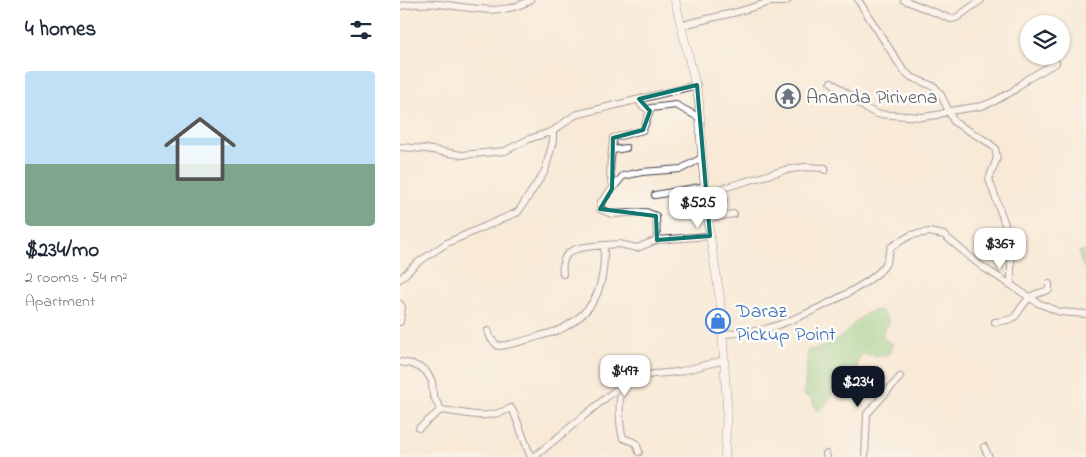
<!DOCTYPE html>
<meta charset="utf-8">
<style>
:root{--surface:#fff;--page:#f2f2f3;--text:#1f2937;--muted:#747a83;--line:#e0e1e3;--accent:#111827}
body{margin:0;font-family:"Indie Flower",sans-serif;background:var(--page);color:var(--text);height:100vh;display:flex;flex-direction:column;font-size:19px;white-space:nowrap}
*{box-sizing:border-box;margin:0}
p{font-size:16px;color:var(--muted)}
.icon{flex:none;width:28px;height:28px;fill:none;stroke:currentColor;stroke-width:2;stroke-linecap:round;stroke-linejoin:round}
.map{position:relative;flex:1;overflow:hidden}
.drawer{display:flex;flex-direction:column;background:var(--surface);width:400px}
.drawer>*{flex:none}
.controls{position:absolute;left:620px;top:15px;display:grid;gap:10px}
.controls a{display:grid;place-items:center;width:50px;height:50px;border-radius:50%;background:var(--surface);box-shadow:0 1px 4px #0004;font-size:25px}
.price{position:absolute;translate:-50% -42px;padding:0 11px;border-radius:10px;background:#fff;color:#222;font-size:16px;line-height:32px;filter:drop-shadow(0 1px 2px #0008)}
.price::after{content:'';position:absolute;left:50%;top:30px;width:15px;height:11px;margin-left:-8px;background:inherit;clip-path:polygon(0 0,100% 0,50% 100%)}
.price.current{background:var(--accent);color:#fff}
ul{padding:0;list-style:none}
li{display:grid;align-content:center;gap:10px;height:265px;padding:0 25px}
li+li{border-top:1px solid var(--line)}
li span{display:grid;place-items:center;height:155px;border-radius:5px;color:#555}
li>.icon{margin-inline-start:auto}
span .icon{width:90px;height:90px;fill:#fffc;stroke-width:1}
li b{font-size:21px}
h2{display:flex;justify-content:space-between;align-items:center;height:60px;padding:0 25px;font-size:21px}
main{display:flex;flex:1;min-height:0}
.map>svg:first-child{display:block}
.green{fill:#8dd18b;stroke:#587a63}
.forest{fill:#72b377;stroke:#4a6a59}
.lines{fill:none;stroke-linecap:round;stroke-linejoin:round}
.minor-casing{stroke:#424052;stroke-width:8}
.major-casing{stroke:#424052;stroke-width:9}
.minor{stroke:#fff;stroke-width:6}
.major{stroke:#fff;stroke-width:8}
.marked{fill:none;stroke:#0f766e;stroke-width:4;stroke-linejoin:round}
.labels{text-anchor:middle;stroke-width:5;stroke-linejoin:round;paint-order:stroke}
.worship-label{font-size:20px;fill:#5b616d;stroke:#fdfcf7;text-anchor:start}
.shop-label{font-size:20px;fill:#366cbe;stroke:#fdfcf7;text-anchor:start}
</style>
<main>
<section class="drawer">
<h2>4 homes<svg class="icon" aria-label="filters" viewBox="0 0 24 24"><path d="M4 7h16M4 17h16"/><circle cx="9" cy="7" r="2"/><circle cx="15" cy="17" r="2"/></svg></h2>
<ul>
<li><span style="background:linear-gradient(#bfe0f5 60%,#7fa58c 0)"><svg class="icon" aria-label="home" viewBox="0 0 24 24"><path d="M3 11l9-7 9 7M6 9v11h12V9"/></svg></span><div><b>$234/mo</b><p>2 rooms · 54 m²</p><p>Apartment</p></div></li>
</ul>
</section>
<div class="map">
<svg width="686" height="457" viewBox="0 0 686 457">
<rect width="100%" height="100%" fill="#fdfcf7"/>
<filter id="ink" filterUnits="userSpaceOnUse"><feTurbulence type="fractalNoise" baseFrequency=".02" numOctaves="2"/><feDisplacementMap in="SourceGraphic" scale="10" xChannelSelector="R" yChannelSelector="G"/><feConvolveMatrix kernelMatrix="1 2 1 2 8 2 1 2 1" color-interpolation-filters="sRGB"/></filter>
<filter id="wash" filterUnits="userSpaceOnUse"><feTurbulence type="fractalNoise" baseFrequency=".0096" numOctaves="4" result="noise"/><feDisplacementMap in="SourceGraphic" scale="20" xChannelSelector="R" yChannelSelector="G"/><feGaussianBlur stdDeviation="1.12" result="paint"/><feColorMatrix in="noise" values="0 0 0 0 0 0 0 0 0 0 0 0 0 0 0 0 0 1.4 0 .05"/><feComposite in="paint" operator="in"/></filter>
<g filter="url(#wash)">
<rect width="100%" height="100%" fill="#f8ead7"/>
<!-- green -->
<path class="green" d="M480,310L490,322L484,329L482,336C485,341 490,341 493,345C489,362 475,354 462,354L458,360L456,374L438,387L425,405L418,412L414,407L412,398L404,395L408,350C419,349 433,344 442,336C455,325 461,311 480,310Z"/>
<!-- forest -->
<path class="forest" d="M679,251H686V271L680,261Z"/>
</g>
<g filter="url(#ink)">
<g class="lines">
<defs>
<path id="minor" d="M458,0L503,70L511,77L535,87L541,95L554,122L586,141L595,148L597,158L589,179L608,233L611,256V285L638,303L660,312L686,314
M504,0L551,19L556,18L581,0
M0,6C13,4 26,3 39,4C68,7 103,17 130,0
M282,25L337,12L370,2H384L388,0
M431,82L467,109L477,114L522,117L537,115L550,111L582,106L595,101L613,91L627,79L656,63
M239,99L241,105L250,111
M0,147L26,149L62,155L105,151L129,139L153,131L175,115L297,85
M213,150L226,148
M214,187C206,174 213,153 213,138L243,130L251,108L276,105L300,118
M306,193L385,170L405,167L425,168V170
M255,195L300,187L306,190
M307,206L324,200
M308,218L334,214
M257,240L310,236
M163,274C159,245 183,248 204,245
M0,279L17,263L47,243L118,212L145,171L153,141V131
M0,304L2,307L0,322
M595,322C621,319 612,317 628,299C632,294 643,292 649,290V284
M88,331L91,339L98,346C113,345 126,340 140,336C148,333 158,332 165,327C199,308 205,281 204,245L219,244L237,248L257,240L256,216L246,212L212,214L200,209L201,202L223,176L242,172L281,169L302,158
M323,334C337,333 351,333 365,329C391,322 471,287 485,265C488,260 489,252 491,247L511,235L529,232L544,235L581,266L611,285
M0,362L12,364L25,370L32,381L33,395L41,410C69,413 85,421 111,408L115,415L130,455L134,457L230,378L254,374L278,372L324,360
M223,386C218,397 219,426 223,438L236,443L239,452
M19,428L41,410
M584,447L589,457
M426,454L427,457
M465,457L467,414L500,377"/>
<path id="major" d="M275,0L299,100L302,158L310,236L320,298L327,404L325,457"/>
</defs>
<!-- minor casing -->
<use href="#minor" class="minor-casing"/>
<!-- major casing -->
<use href="#major" class="major-casing"/>
<!-- minor -->
<use href="#minor" class="minor"/>
<!-- major -->
<use href="#major" class="major"/>
</g>
</g>
<!-- marked area -->
<path d="M0 0H686V457H0ZM297,85L310,236L257,240L256,216L200,209L212,189L213,138L243,130L250,111L239,99Z" fill="#f8ead7" fill-opacity=".55" fill-rule="evenodd"/>
<path class="marked" d="M297,85L310,236L257,240L256,216L200,209L212,189L213,138L243,130L250,111L239,99Z"/>
<!-- icons -->
<defs>
<symbol id="temple-ring" viewBox="-11 -11 22 22"><circle r="9.5" fill="#fdfcf7" stroke="#6b7280" stroke-width="1.5"/><path d="M0-6L5-2H3V0L6.5 2.5H4V6H1.5V3h-3V6H-4V2.5H-6.5L-3 0V-2H-5Z" fill="#6b7280"/></symbol>
<symbol id="shop-ring" viewBox="-11 -11 22 22"><circle r="9.5" fill="#fdfcf7" stroke="#3f7fe0" stroke-width="1.5"/><path d="M-5-2.5h2.3a2.7 3.5 0 0 1 5.4 0H5L5.5 6h-11ZM-1.5-2.5h3a1.5 2.3 0 0 0-3 0Z" fill="#3f7fe0"/></symbol>
</defs>
<g fill-rule="evenodd">
<use href="#temple-ring" x="374" y="82" width="28" height="28"/>
<use href="#shop-ring" x="304" y="307" width="28" height="28"/>
</g>
<g class="labels">
<!-- worship labels -->
<g class="worship-label">
<text x="406" y="103">Ananda Pirivena</text>
</g>
<!-- shop labels -->
<g class="shop-label">
<text x="336" y="317">Daraz<tspan x="336" dy="23">Pickup Point</tspan></text>
</g>
</g>
</svg>
<div class="controls">
<a><svg class="icon" aria-label="layers" viewBox="0 0 24 24"><path d="M12 4l9 5-9 5-9-5zM3 14l9 5 9-5"/></svg></a>
</div>
<b class="price" style="left:298px;top:229px">$525</b>
<b class="price" style="left:600px;top:270px">$367</b>
<b class="price" style="left:225px;top:397px">$497</b>
<b class="price current" style="left:458px;top:408px">$234</b>
</div>
</main>
